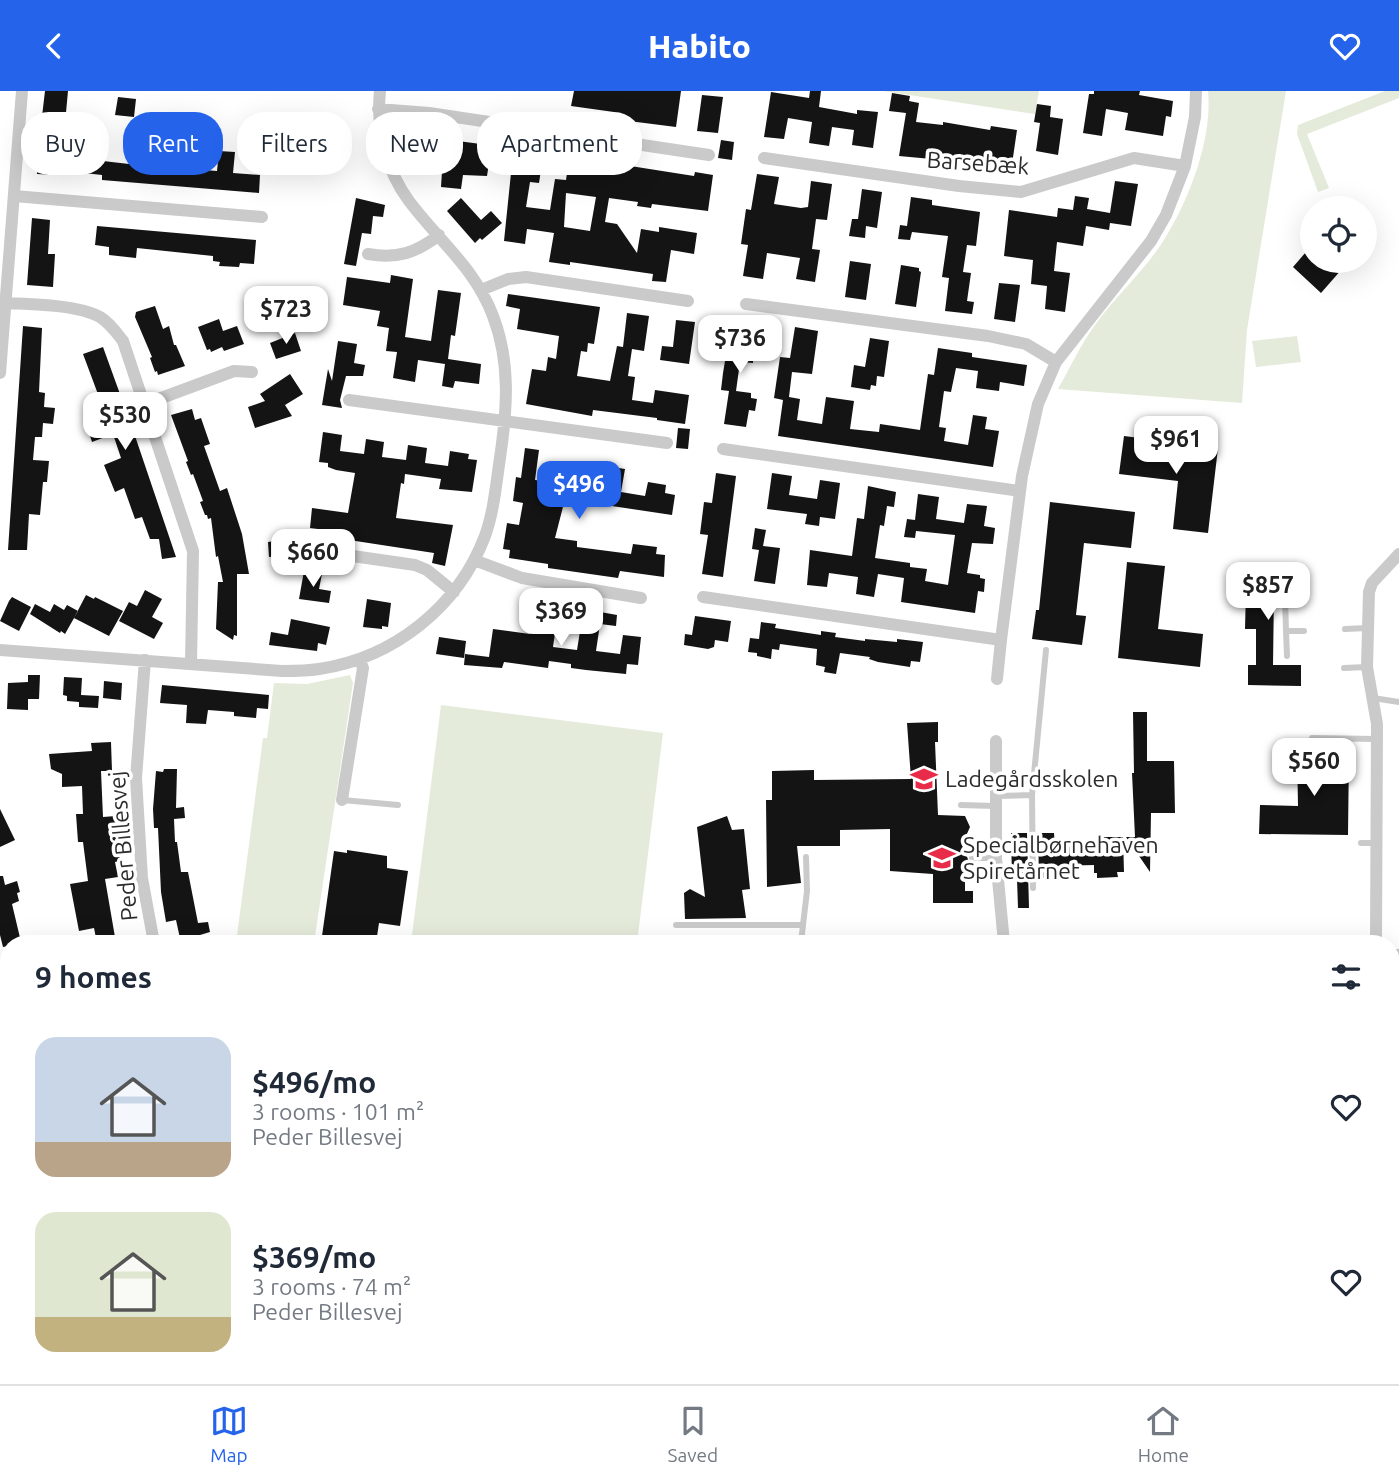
<!DOCTYPE html>
<meta charset="utf-8">
<style>
:root{--surface:#fff;--page:#f2f2f3;--text:#1f2937;--muted:#747a83;--line:#e0e1e3;--accent:#2563eb}
body{margin:0;font-family:Ubuntu,sans-serif;background:var(--page);color:var(--text);height:100vh;display:flex;flex-direction:column;font-size:26px;white-space:nowrap}
*{box-sizing:border-box;margin:0}
p{font-size:23px;color:var(--muted)}
.icon{flex:none;width:38px;height:38px;fill:none;stroke:currentColor;stroke-width:2;stroke-linecap:round;stroke-linejoin:round}
.map{position:relative;flex:1;overflow:hidden}
.sheet{position:absolute;left:0px;top:844px;width:1400px;height:450px;display:flex;flex-direction:column;background:var(--surface);border-radius:28px 28px 0 0;box-shadow:0 7px 28px #0002}
.sheet>*{flex:none}
.top-card{position:absolute;left:21px;top:21px;width:700px;height:63px;display:flex;gap:14px}
.controls{position:absolute;left:1300px;top:105px;display:grid;gap:14px}
.controls a{display:grid;place-items:center;width:77px;height:77px;border-radius:50%;background:var(--surface);box-shadow:0 7px 28px #0002;font-size:35px}
.price{position:absolute;translate:-50% -60px;padding:0 16px;border-radius:14px;background:#fff;color:#222;font-size:23px;line-height:46px;filter:drop-shadow(0 2px 4px #0008)}
.price::after{content:'';position:absolute;left:50%;top:42px;width:21px;height:16px;margin-left:-10px;background:inherit;clip-path:polygon(0 0,100% 0,50% 100%)}
.price.active{background:var(--accent);color:#fff}
ul{padding:0;list-style:none}
li{display:flex;align-items:center;gap:21px;height:175px;padding:0 35px}
li span{display:grid;place-items:center;flex:none;width:196px;height:140px;border-radius:21px;color:#555}
li>.icon{margin-inline-start:auto}
span .icon{width:84px;height:84px;fill:#fffc;stroke-width:1}
li b{font-size:30px}
h2{display:flex;justify-content:space-between;align-items:center;height:84px;padding:0 35px;font-size:30px}
.pill{padding:0 24px;border-radius:28px;background:var(--surface);box-shadow:0 7px 28px #0002;font-size:24px;line-height:63px}
.pill.active{background:var(--accent);color:#fff}
header{display:flex;justify-content:space-between;align-items:center;height:91px;padding:0 35px;background:var(--accent);color:#fff;font-size:32px;font-weight:800}
.tab-bar{display:flex;justify-content:space-around;align-items:center;height:98px;border-top:2px solid var(--line);background:var(--surface);font-size:19px;color:var(--muted)}
.tab-bar a{display:grid;justify-items:center;gap:4px}
.tab-bar .active{color:var(--accent)}
.map>svg:first-child{display:block}
.green{fill:#e4ebda}
.building{fill:#141414;fill-rule:evenodd}
.lines{fill:none;stroke-linecap:round;stroke-linejoin:round}
.lane{stroke:#cacaca;stroke-width:6}
.street{stroke:#cacaca;stroke-width:12}
.labels{text-anchor:middle;stroke-width:7;stroke-linejoin:round;paint-order:stroke}
.street-label{font-size:23px;fill:#2d2d2d;stroke:#fff}
.poi-label{font-size:23px;fill:#2d2d2d;stroke:#fff;text-anchor:start}
</style>
<header><svg class="icon" aria-label="back" viewBox="0 0 24 24"><path d="M15 5l-7 7 7 7"/></svg>Habito<svg class="icon" aria-label="heart" viewBox="0 0 24 24"><path d="M12 20l-8-8c-3-5 5-10 8-4 3-6 11-1 8 4z"/></svg></header>
<div class="map">
<svg width="1399" height="1293" viewBox="0 0 1399 1293">
<rect width="100%" height="100%" fill="#fff"/>
<!-- green -->
<path class="green" d="M883,0H1039L1035,23Z
M1208,0H1286L1247,239L1242,312L1058,298C1070,277 1081,253 1095,234C1115,206 1141,183 1160,155C1187,115 1213,49 1208,0Z
M1385,0H1399V7L1307,43L1329,97L1318,101L1297,43L1298,34Z
M1297,245L1301,271L1256,276L1252,250Z
M350,584L353,592L314,852H236L263,647H267L274,592L307,593Z
M441,614L663,642L637,852H411Z
M0,969H9V1206H6L0,1231Z
M683,1285L1064,1284L1069,1293H681L678,1289Z"/>
<!-- building -->
<path class="building" d="M45,0H68L63,54L58,53L56,84L37,83L38,64H42L45,34H41Z
M574,0H681L676,36L613,28L614,21L571,15Z
M810,0H821L819,16L857,23V19L878,21L873,57L852,54L854,39L832,36L829,55L809,52L812,31L788,27L784,48L764,46L771,1L809,7Z
M1094,0H1140L1139,4L1173,10L1171,26L1166,25L1163,45L1125,39L1128,22L1106,18L1102,45L1083,42L1089,3H1094Z
M892,2L910,5L909,10L919,12L916,31L943,34V31L990,39L991,35L1017,39L1011,80L964,71L899,65L906,22L889,20Z
M702,4L723,6L718,42L697,40Z
M118,6L136,8L134,26L115,24Z
M1037,13L1051,15L1050,26L1063,28L1058,64L1036,60L1040,32L1034,31Z
M421,39L458,45V50L488,54L486,71L489,72L487,85L463,84L461,98L441,96L442,80L415,76Z
M721,49L734,51L732,69L718,67Z
M131,58L161,62V64L182,65L181,77L217,80L219,60L235,61L233,82L260,84L259,102L102,89V84L84,82L86,63L104,65L103,70L129,73Z
M520,63L543,66L539,92L530,91L526,116L550,119L555,88L566,89L569,68L589,71L588,77L611,81L612,74H624L694,85L695,81L713,84L708,120L652,113L651,117L637,115L638,111L609,107L605,131L617,133L637,162L641,138L659,141V136L697,142L694,163L671,159L666,191L652,190L653,183L570,171V174L549,171L554,142L527,138L525,153L504,150L511,82L517,83ZM566,102L596,106L590,140L564,136Z
M757,83L779,86L774,113L801,117L808,116L811,90L832,93L827,129L816,128L812,158L820,159L815,191L796,188L800,167L767,162L763,188L743,185L748,154L741,153L746,118L751,119Z
M1115,90L1138,93L1131,135L1110,132L1109,139L1086,135L1083,155L1057,151L1054,180L1070,182L1065,221L1045,218L1047,195L1031,193L1033,169L1004,165L1009,119L1057,126L1058,117L1073,119L1075,105L1089,107L1087,118L1110,122Z
M862,98L882,101L877,137L866,135L865,147L849,145L852,128H858Z
M911,106L932,109V114L980,121L976,155L967,154L963,181L971,182L967,210L974,211L972,223L945,220L949,187L942,186L948,145L912,141L910,149L898,148L900,134L907,135Z
M356,107L385,114L383,126L373,125L371,143L362,142L356,175L344,173Z
M461,107L481,129L491,120L502,132L482,149L480,147L475,152L447,120Z
M32,127L50,129L48,163H55L53,196L27,194Z
M97,135L256,149L254,173L240,172L239,176L219,175L220,171L213,170V165L137,157L136,167L109,164V156L95,154Z
M1312,154V170H1349L1321,202L1293,176Z
M850,170L871,173L866,209L845,206Z
M901,174L919,177V180L921,181L916,216L895,213Z
M391,184L413,188L405,246L431,250L438,199L461,202L455,245L451,244L448,268L481,273L479,293L455,290L453,297L442,295L445,273L418,269L415,291L393,287L397,261L386,260L389,237L377,235L380,220L343,214L347,186L390,192Z
M999,192L1020,194L1015,231L994,228Z
M508,203L600,216L594,253L588,252L587,261L581,260L577,285L610,290L617,255L623,256L627,222L649,225L644,260L632,258L628,285L635,286L632,309L653,312L655,299L689,304L685,333L657,329V327L593,319L592,325L526,313L532,278L546,280L548,266L556,268L559,245L517,238L520,218L506,215Z
M155,215L163,238L169,235L174,254H176L185,275L158,284L157,280L155,281L150,267L152,266L135,226L136,221Z
M219,228L223,240L237,235L244,253L224,260L222,256L211,261L210,258L207,259L198,236Z
M676,229L695,231L689,273L660,269L662,255L673,256Z
M737,233L758,236V239L762,240L758,269L753,268V272L740,271L736,300L751,302V307L757,308L755,320L749,319L746,336L724,333L729,300L721,299L723,282L726,264L733,265Z
M23,235L42,237L39,301L45,302L44,316L55,317L53,333L43,332L42,346H35L33,369L49,370L47,391H43L40,424L29,423L27,459H8Z
M795,236L818,240L812,283L792,281L789,306L800,308L797,329L822,333L826,306L854,310L850,338L879,341L880,333L920,339L928,283L934,284L938,257L972,262V266L1027,274L1024,295L1000,291L999,300L976,297L978,280L956,277L951,301L944,300L939,336L946,337L944,350L968,354L973,324L987,326L985,338L999,340L993,376L778,345L783,309L774,307L780,266L790,267Z
M295,242L301,260L276,268L270,252Z
M870,247L889,250L884,286L877,285L876,295L871,294L870,299L851,296L854,274L865,276Z
M338,250L357,253L354,272L365,274L363,285H346L340,309L342,317L322,314L328,278L332,290Z
M103,256L133,339L176,466L162,468L159,448H150L142,426L135,428L124,397L115,401L104,374L121,367L113,343L92,351L85,329L105,322L83,263Z
M290,283L303,303L285,314L292,325L255,337L248,316L265,310L260,303Z
M192,318L195,329L201,327L210,353L204,355L220,400L227,397L242,443L249,483H237V545L234,544L233,549L216,538L218,491H223L218,465L216,466L211,427L208,428L207,424H205L200,411L203,410L193,383L191,384L186,371L188,370L171,324Z
M678,337L690,338L688,358L676,357Z
M323,341L342,344L340,360L364,363L366,348L384,351L382,366L406,369L408,354L427,357L425,372L448,375L450,360L469,363L468,368L477,369L472,401L439,398L441,388L405,383L404,393L401,392L396,427L453,434L445,475L432,472L434,462L349,449L350,442L310,437L312,417L348,422L355,382L336,379L328,376V372L319,371Z
M1124,345L1218,357L1208,442L1173,438L1178,390L1119,383Z
M525,357L539,359L535,389L560,392L563,370L581,372L579,387L603,391L606,375L625,378L621,401L645,405L648,391L666,394L665,402L675,404L672,424L565,408L555,447L577,450V456L631,463L633,453L657,456L656,463L665,464L664,486L620,480L618,487L548,477V473L509,467L510,459L503,458L507,432L519,434L523,412L513,410L516,386L521,387Z
M716,382L736,385L723,486L702,483L708,444L700,443L704,411L712,412Z
M772,382L792,385L789,404L817,408L820,389L840,392L835,428L820,426L819,435L805,433L807,423L767,418Z
M868,395L896,401L894,416L887,415L884,435L880,434L875,467L910,472V476L927,478L925,490L948,494L955,444L916,440L915,447L904,446L907,428L915,429L918,403L939,406L936,428L964,432L967,413L987,415L984,435L995,437L993,453L972,452L967,482L980,484V487L985,488L984,501L978,500L975,522L901,511L904,487L878,483L874,506L856,503L858,486L829,482L827,496L807,494L810,459L852,465L857,427L864,428Z
M1050,411L1135,421L1131,457L1084,452L1076,524L1086,525L1082,554L1032,548L1036,519H1039Z
M755,437L766,439L763,455L780,457L775,493L754,490L759,459L752,458Z
M305,439L319,440L315,471L299,468V463L269,466L268,451L282,449L283,453L303,456Z
M1127,471L1165,475L1158,538L1203,543L1200,576L1118,567Z
M1241,476L1303,477L1302,498L1282,497V501H1274L1273,574H1301V595L1248,594V574H1256V538H1245L1246,497H1240Z
M304,480L322,483L319,498L331,500L329,512L299,508Z
M145,499L162,508L152,526L163,532L154,548L119,530L129,511L137,515Z
M86,504L94,508L95,506L123,520L109,545L74,527Z
M12,506L31,516L19,540L0,530L9,510Z
M367,508L391,512L388,536L382,535V538L363,536Z
M35,513L50,521L54,513L64,519L67,514L78,520L65,543L61,540L60,542L30,523Z
M578,517L617,524L616,535L600,533L596,560L620,563L623,544L641,546L638,574L627,573L626,583L586,579L571,577V573L549,570L548,577L504,571L502,577L464,574L465,563L489,566L493,538L530,543L531,535L548,538L547,541L555,542L553,556L577,559L581,534L575,533Z
M695,525L731,530L728,551L715,549L714,556L708,558L684,554L685,543L692,544Z
M291,528L330,536L326,554L318,552L317,560L269,554L271,541L288,544Z
M761,531L776,533L775,537L821,544V540L836,542L835,546L865,550V548L897,551V548L923,551L920,571L911,570L910,576L878,571L869,568L870,566L840,562L836,583L824,581L825,576L816,574L817,558L780,553L779,559L772,558L771,568L757,565V562L748,561L750,547L759,548Z
M439,546L466,550L464,567L436,563Z
M28,584H40L39,608H28V619L7,618L8,592L28,591Z
M64,586L82,587L81,604L99,605L98,617L79,616V611L67,610V605L63,604Z
M104,590L122,592L121,609L103,607Z
M162,594L269,604L268,618L257,617L256,627L234,625V621L208,619L206,633L186,632L187,614L160,612Z
M1133,621H1147V670H1174L1175,722H1151L1150,781L1126,746H1135L1132,682H1134Z
M938,631V651H935L938,724L965,725L970,736L962,754L970,773L965,783V800H973V812H933V783L890,780V738L840,739V755H797L801,792L767,796L766,709H772V680L814,679V689L911,688L907,632Z
M111,651L112,680H101L103,726L116,725L120,770L115,771L118,786L105,788L116,852H97L94,837L79,840L70,793L88,790L83,751H78L76,723H83L82,695L62,696V683L51,678L49,663L92,660L91,652Z
M1297,659L1349,660L1348,744L1259,743L1260,714L1298,715Z
M164,678H177L176,717L184,716L185,727L174,728L175,751H177L181,781H188L198,832L208,831L210,841L200,844L202,852H181L176,829L166,831L161,801L158,737H154L153,718L156,680L163,681Z
M0,718L15,749L0,756Z
M727,725L732,739L744,738L750,798L742,799L746,827L685,828L684,802L690,798L705,806L697,736Z
M1011,742H1027L1029,817H1018L1017,788H1012Z
M1038,742H1054L1055,756L1097,755V746H1123L1124,781H1117L1118,786L1097,787V782H1094V774L1055,775V787H1039Z
M347,759L387,765V777L408,780L400,835L379,832L376,852H321L334,760L347,762Z
M0,785H3L5,794L17,790L20,801L17,802L19,810L12,813L21,851L9,852V855L3,856L0,844Z"/>
<g class="lines">
<!-- lane -->
<path class="lane" d="M1285,506L1286,540
M1345,538L1367,537
M1287,565L1286,540H1304
M1344,577L1367,576
M1373,607L1399,611
M1312,647L1376,648
M1032,704L1033,797
M995,705L1032,704L1046,559
M342,709L398,714
M961,714L995,715
M1361,752H1375
M972,767H996
M676,834H803L801,852
M803,834L807,800L806,766
M0,1042L9,1043
M0,1147L9,1149
M135,1284L138,1293"/>
<!-- street -->
<path class="street" d="M378,18L429,22L709,64
M764,67L959,95L1021,101L1134,67L1185,75
M14,105L262,126
M368,163C397,168 416,162 439,144
M481,199L508,188L526,186L688,210
M0,212C27,213 76,213 100,226C110,232 116,241 123,250L193,460L191,572
M746,213L988,245L1026,253L1056,271
M0,282L22,0
M349,309L667,352
M145,313L234,280L252,281
M723,358L1020,400
M325,461L415,474L427,479L454,501
M474,469L522,487L641,507
M703,506L1001,549L1022,385L1038,313L1056,271L1151,150L1166,124L1185,75L1195,26L1196,0
M0,559L282,580C294,580 307,580 319,578C394,567 458,516 485,445C494,420 496,393 500,367C507,319 511,272 493,225C475,177 439,150 409,110C386,79 376,38 380,0
M145,569L136,687L142,787L154,852
M997,588L1001,549
M996,650V767L1004,852
M342,709L363,577L360,569
M1376,852L1377,633L1367,576L1369,501L1372,492L1399,463
M1391,864H1399
M29,1284L31,1293
M1074,1284L1078,1293"/>
</g>
<!-- icons -->
<defs>
<symbol id="school-bare" viewBox="-9 -9 18 18"><path d="M0-5L7-2L0 1L-7-2ZM-4 1L0 2.5L4 1V4Q0 6-4 4Z" fill="#e82b48" stroke="#fff" stroke-width="2.5" paint-order="stroke"/></symbol>
</defs>
<g fill-rule="evenodd">
<use href="#school-bare" x="905" y="669" width="38" height="38"/>
<use href="#school-bare" x="923" y="748" width="38" height="38"/>
</g>
<g class="labels">
<!-- street labels -->
<g class="street-label">
<text transform="translate(978 72) rotate(4)" y="8">Barsebæk</text>
<text transform="translate(123 755) rotate(-95)" y="8">Peder Billesvej</text>
</g>
<!-- poi labels -->
<g class="poi-label">
<text x="945" y="696">Ladegårdsskolen</text>
<text x="963" y="762">Specialbørnehaven<tspan x="963" dy="26">Spiretårnet</tspan></text>
</g>
</g>
</svg>
<div class="controls">
<a><svg class="icon" aria-label="locate" viewBox="0 0 24 24"><circle cx="12" cy="12" r="6"/><path d="M12 2v4M12 18v4M2 12h4M18 12h4"/></svg></a>
</div>
<b class="price" style="left:286px;top:255px">$723</b>
<b class="price" style="left:740px;top:284px">$736</b>
<b class="price" style="left:125px;top:361px">$530</b>
<b class="price" style="left:1176px;top:385px">$961</b>
<b class="price active" style="left:579px;top:430px">$496</b>
<b class="price" style="left:313px;top:498px">$660</b>
<b class="price" style="left:1268px;top:531px">$857</b>
<b class="price" style="left:561px;top:557px">$369</b>
<b class="price" style="left:1314px;top:707px">$560</b>
<div class="top-card">
<a class="pill">Buy</a>
<a class="pill active">Rent</a>
<a class="pill">Filters</a>
<a class="pill">New</a>
<a class="pill">Apartment</a>
</div>
<section class="sheet">
<h2>9 homes<svg class="icon" aria-label="filters" viewBox="0 0 24 24"><path d="M4 7h16M4 17h16"/><circle cx="9" cy="7" r="2"/><circle cx="15" cy="17" r="2"/></svg></h2>
<ul>
<li><span style="background:linear-gradient(#c9d6e8 75%,#b9a48a 0)"><svg class="icon" aria-label="home" viewBox="0 0 24 24"><path d="M3 11l9-7 9 7M6 9v11h12V9"/></svg></span><div><b>$496/mo</b><p>3 rooms · 101 m²</p><p>Peder Billesvej</p></div><svg class="icon" aria-label="heart" viewBox="0 0 24 24"><path d="M12 20l-8-8c-3-5 5-10 8-4 3-6 11-1 8 4z"/></svg></li>
<li><span style="background:linear-gradient(#dfe7d0 75%,#c2b280 0)"><svg class="icon" aria-label="home" viewBox="0 0 24 24"><path d="M3 11l9-7 9 7M6 9v11h12V9"/></svg></span><div><b>$369/mo</b><p>3 rooms · 74 m²</p><p>Peder Billesvej</p></div><svg class="icon" aria-label="heart" viewBox="0 0 24 24"><path d="M12 20l-8-8c-3-5 5-10 8-4 3-6 11-1 8 4z"/></svg></li>
</ul>
</section>
</div>
<nav class="tab-bar">
<a class="active"><svg class="icon" aria-label="map" viewBox="0 0 24 24"><path d="M3 6l6-2 6 2 6-2v14l-6 2-6-2-6 2zM9 4v14M15 6v14"/></svg>Map</a>
<a><svg class="icon" aria-label="saved" viewBox="0 0 24 24"><path d="M7 4h10v16l-5-4-5 4z"/></svg>Saved</a>
<a><svg class="icon" aria-label="home" viewBox="0 0 24 24"><path d="M3 11l9-7 9 7M6 9v11h12V9"/></svg>Home</a>
</nav>
